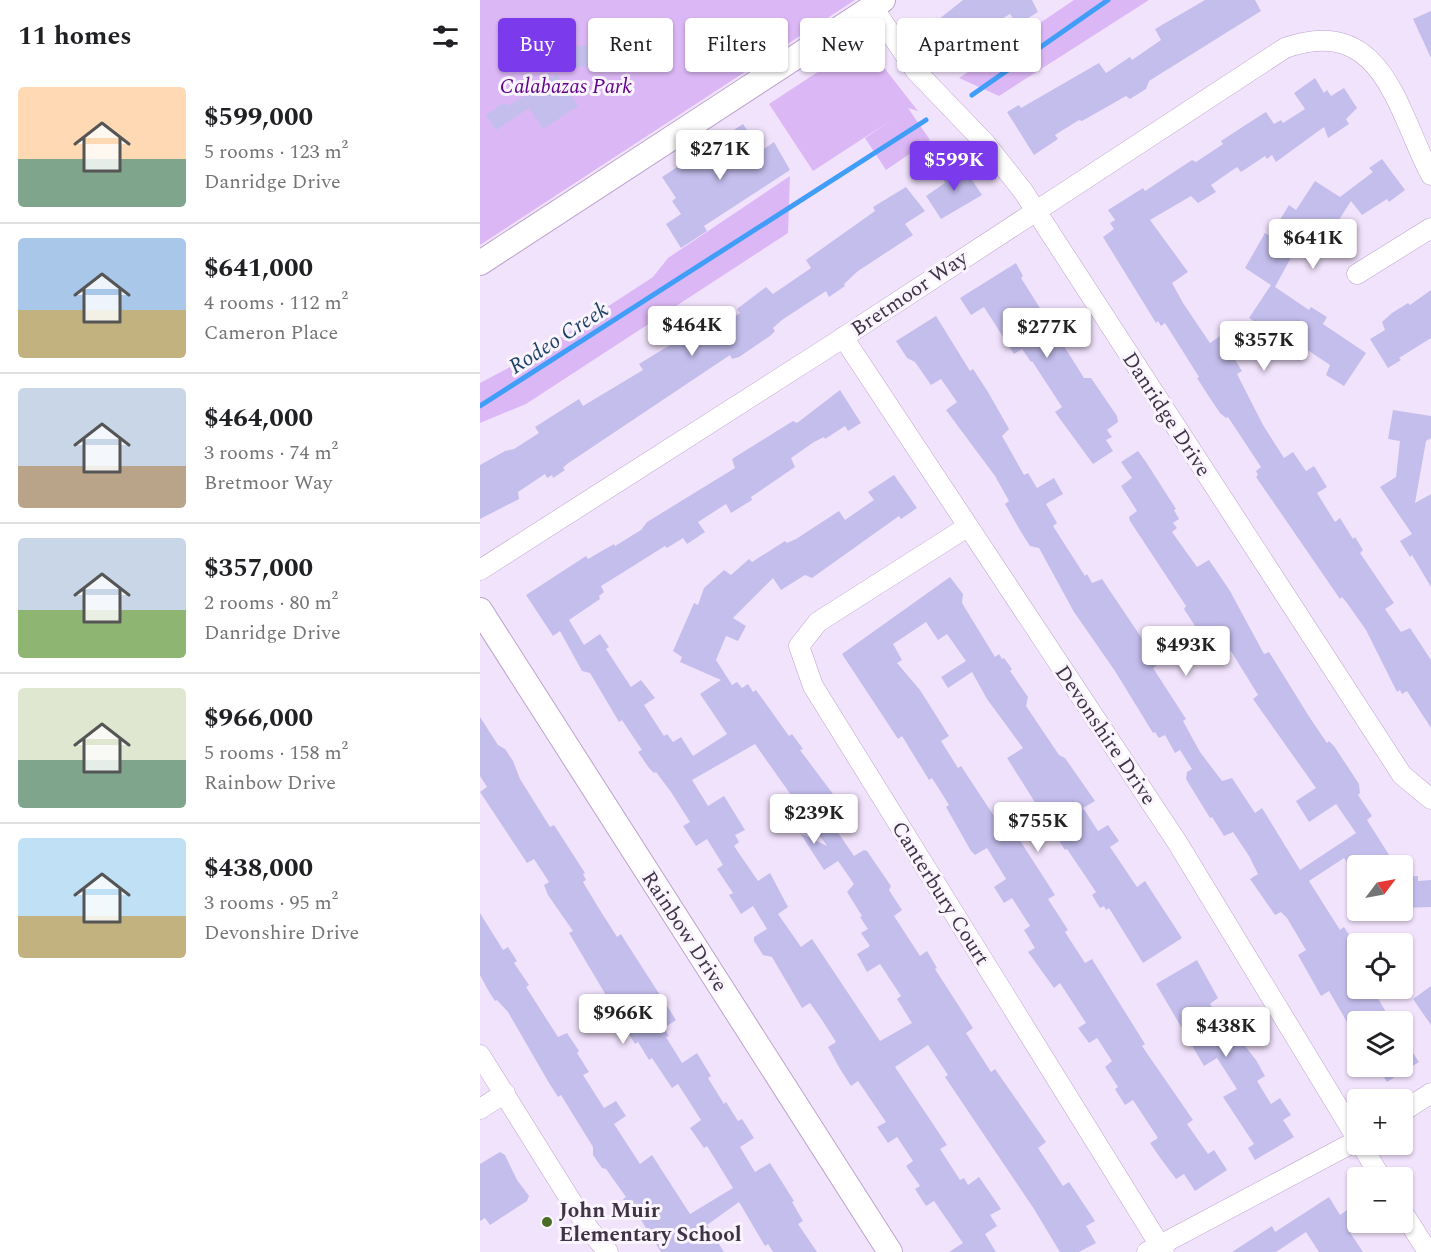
<!DOCTYPE html>
<meta charset="utf-8">
<style>
:root{--surface:#fff;--page:#f2f2f2;--text:#202124;--muted:#757577;--line:#e0e0e0;--accent:#7c3aed}
body{margin:0;font-family:Spectral,serif;background:var(--page);color:var(--text);height:100vh;display:flex;flex-direction:column;font-size:22px;white-space:nowrap}
*{box-sizing:border-box;margin:0}
p{font-size:20px;color:var(--muted)}
.icon{flex:none;width:33px;height:33px;fill:none;stroke:currentColor;stroke-width:2;stroke-linecap:round;stroke-linejoin:round}
.map{position:relative;flex:1;overflow:hidden}
.drawer{display:flex;flex-direction:column;background:var(--surface);width:480px}
.drawer>*{flex:none}
.top-card{position:absolute;left:18px;top:18px;width:570px;height:54px;display:flex;gap:12px}
.needle{width:39px;rotate:58deg}
.controls{position:absolute;left:867px;top:855px;display:grid;gap:12px}
.controls a{display:grid;place-items:center;width:66px;height:66px;border-radius:6px;background:var(--surface);box-shadow:0 2px 4px #0004;font-size:30px}
.price{position:absolute;translate:-50% -51px;padding:0 14px;border-radius:6px;background:#fff;color:#222;font-size:20px;line-height:39px;filter:drop-shadow(0 2px 3px #0008)}
.price::after{content:'';position:absolute;left:50%;top:36px;width:18px;height:14px;margin-left:-9px;background:inherit;clip-path:polygon(0 0,100% 0,50% 100%)}
.price.current{background:var(--accent);color:#fff}
ul{padding:0;list-style:none}
li{display:flex;align-items:center;gap:18px;height:150px;padding:0 18px}
li+li{border-top:2px solid var(--line)}
li span{display:grid;place-items:center;flex:none;width:168px;height:120px;border-radius:6px;color:#555}
li>.icon{margin-inline-start:auto}
span .icon{width:72px;height:72px;fill:#fffc;stroke-width:1}
li b{font-size:26px}
h2{display:flex;justify-content:space-between;align-items:center;height:72px;padding:0 18px;font-size:26px}
.chip{padding:0 21px;border-radius:6px;background:var(--surface);box-shadow:0 2px 4px #0004;font-size:21px;line-height:54px}
.chip.current{background:var(--accent);color:#fff}
main{display:flex;flex:1;min-height:0}
.map>svg:first-child{display:block}
.green{fill:#dcb7f5}
.lines{fill:none;stroke-linecap:round;stroke-linejoin:round}
.stream{stroke:#419ef8;stroke-width:5}
.building{fill:#c4beed;fill-rule:evenodd}
.minor-casing{stroke:#bca3ce;stroke-width:21}
.tertiary-casing{stroke:#bca3ce;stroke-width:26}
.minor{stroke:#fff;stroke-width:20}
.tertiary{stroke:#fff;stroke-width:24}
.poi-dot{fill:#4a6c24;stroke:#f9f4fd;stroke-width:2}
.labels{text-anchor:middle;stroke-width:6;stroke-linejoin:round;paint-order:stroke}
.park-label{font-size:21px;font-style:italic;fill:#62048a;stroke:#f9f4fd}
.street-label{font-size:21px;fill:#3f3446;stroke:#f9f4fd}
.poi-label{font-size:21px;font-weight:bold;fill:#3f3446;stroke:#f9f4fd;text-anchor:start}
.water-label{font-size:22px;font-style:italic;fill:#1d4166;stroke:#f9f4fd}
</style>
<main>
<section class="drawer">
<h2>11 homes<svg class="icon" aria-label="filters" viewBox="0 0 24 24"><path d="M4 7h16M4 17h16"/><circle cx="9" cy="7" r="2"/><circle cx="15" cy="17" r="2"/></svg></h2>
<ul>
<li><span style="background:linear-gradient(#ffd9b3 60%,#7fa58c 0)"><svg class="icon" aria-label="home" viewBox="0 0 24 24"><path d="M3 11l9-7 9 7M6 9v11h12V9"/></svg></span><div><b>$599,000</b><p>5 rooms · 123 m²</p><p>Danridge Drive</p></div></li>
<li><span style="background:linear-gradient(#a9c7e8 60%,#c2b280 0)"><svg class="icon" aria-label="home" viewBox="0 0 24 24"><path d="M3 11l9-7 9 7M6 9v11h12V9"/></svg></span><div><b>$641,000</b><p>4 rooms · 112 m²</p><p>Cameron Place</p></div></li>
<li><span style="background:linear-gradient(#c9d6e8 65%,#b9a48a 0)"><svg class="icon" aria-label="home" viewBox="0 0 24 24"><path d="M3 11l9-7 9 7M6 9v11h12V9"/></svg></span><div><b>$464,000</b><p>3 rooms · 74 m²</p><p>Bretmoor Way</p></div></li>
<li><span style="background:linear-gradient(#c9d6e8 60%,#8fb573 0)"><svg class="icon" aria-label="home" viewBox="0 0 24 24"><path d="M3 11l9-7 9 7M6 9v11h12V9"/></svg></span><div><b>$357,000</b><p>2 rooms · 80 m²</p><p>Danridge Drive</p></div></li>
<li><span style="background:linear-gradient(#dfe7d0 60%,#7fa58c 0)"><svg class="icon" aria-label="home" viewBox="0 0 24 24"><path d="M3 11l9-7 9 7M6 9v11h12V9"/></svg></span><div><b>$966,000</b><p>5 rooms · 158 m²</p><p>Rainbow Drive</p></div></li>
<li><span style="background:linear-gradient(#bfe0f5 65%,#c2b280 0)"><svg class="icon" aria-label="home" viewBox="0 0 24 24"><path d="M3 11l9-7 9 7M6 9v11h12V9"/></svg></span><div><b>$438,000</b><p>3 rooms · 95 m²</p><p>Devonshire Drive</p></div></li>
</ul>
</section>
<div class="map">
<svg width="951" height="1252" viewBox="0 0 951 1252">
<rect width="100%" height="100%" fill="#f2e3fd"/>
<!-- green -->
<path class="green" d="M0,0H375L0,245Z
M594,0H669L519,96L479,78Z
M374,48H386L391,51L438,111L428,108L450,140L406,170L385,138L413,119L333,171L289,104Z
M310,176L308,233L46,404L0,423V383L58,352L173,277L188,258Z"/>
<g class="lines">
<!-- stream -->
<path class="stream" d="M492,95L628,0
M0,406L446,120"/>
</g>
<!-- building -->
<path class="building" d="M483,0H552L558,12L537,25L530,14L505,29L510,36L472,62L449,27Z
M725,0H775L781,11L669,81L666,89L650,99L646,96L602,121L599,120L575,135L578,139L554,155L527,112L539,105L541,108L619,63L626,73L650,57L652,60L681,40L675,29Z
M951,11V58L933,19Z
M116,44L118,65L87,68L84,48Z
M77,74L98,106L63,129L49,108L16,130L6,115L22,104L26,103L28,106Z
M835,78L844,93L847,90L851,96L864,88L877,108L866,119L869,124L848,138L844,127L796,162L792,155L787,159L785,156L761,172L757,167L731,185L736,192L718,203L711,196L670,220L708,272L692,283L703,303L730,343L740,336L762,371L757,374L783,425L804,458L813,452L826,471L834,466L847,487L837,493L855,522L860,518L873,539L875,537L883,550L880,553L914,603L905,609L921,632L930,628L951,660V728L927,691L922,694L920,690L917,692L886,630L867,603L862,597L860,599L776,477L778,475L776,471L781,467L748,417L746,418L740,413L726,392L717,378L719,377L685,323L681,326L678,321L676,323L623,237L634,229L630,223L635,220L628,210L663,188L665,191L712,160L716,162L743,144L741,141L747,137L781,115L786,112L794,124L801,120L803,123L825,109L814,93Z
M263,124L281,151L294,142L310,170L224,226L227,231L201,248L186,224L201,214L192,201L196,198L182,177Z
M902,159L925,190L909,202L907,199L882,215L871,201L853,229L848,227L836,246L822,237L795,287L829,310L831,307L847,317L843,324L886,353L864,386L846,375L850,365L826,349L819,361L799,348L804,341L769,318L791,285L765,268L785,233L790,236L809,205L816,210L835,181L860,197L893,172L889,168Z
M480,162L502,195L461,219L446,196L465,183L462,174Z
M426,187L445,211L425,224L433,235L378,271L364,284L365,286L349,297L346,291L302,320L293,328L295,331L290,336L259,357L252,359L250,355L87,464L83,468L85,470L73,478L72,475L67,478L65,474L38,492L39,499L0,519V465L25,451L34,449L59,433L55,427L99,399L103,406L163,370L159,364L226,323L236,329L260,313L257,309L286,287L293,294L331,268L326,260L395,211L393,207Z
M536,263L543,276L541,278L589,354L604,378H611L637,416L638,422L627,430L632,437L626,440L633,451L613,464L575,412L582,407L552,361L551,362L542,349L534,354L504,307L491,315L480,298Z
M951,290V338L919,358L921,360L908,368L890,339L905,330L902,322L912,313L928,303L930,305Z
M456,316L490,371L493,369L508,392L529,429L522,436L544,475L548,473L557,488L574,478L583,494L566,504L577,523L573,526L605,576L607,574L612,583L622,579L669,649L685,639L695,653L673,668L706,719L703,721L720,752L742,781L752,778L775,813L782,808L820,870L876,833L856,804L829,822L816,801L836,788L773,699L778,695L751,651L737,660L704,609L706,606L650,521L649,517L657,511L641,486L652,478L641,462L658,451L666,462L696,509L694,510L699,519L693,523L697,528L692,532L717,567L729,560L750,591L784,654L789,652L830,718L847,743L849,741L854,746L879,784L880,793L878,795L892,816L887,820L916,866H869L864,858L829,881L860,930L864,927L874,943L867,948L878,966V988H892L906,1012L890,1022H867L849,991L841,996L818,955L826,950L807,918L801,912L795,915L770,879L778,874L769,856L753,832L744,836L732,817L730,818L706,779L707,772L712,769L700,750L695,753L685,735L679,738L675,732L673,733L635,671L594,612L559,548L550,546L541,532L525,504L529,501L515,476L466,410L477,402L461,379L451,385L435,362L427,358L416,341Z
M360,390L381,423L368,431L365,426L345,439L344,437L334,442L311,458L315,467L271,497L272,500L251,513L246,504L218,522L225,532L207,544L203,538L187,548L185,546L142,573L121,586L124,592L119,596L120,599L89,620L104,645L120,634L129,647L126,649L151,687L161,680L175,698L164,705L184,736L187,734L193,742L201,737L213,756L247,734L220,694L241,680L200,662L202,657L193,651L214,603L218,605L224,588L244,570L251,575L269,559L272,562L305,541L307,543L316,539L359,511L365,520L394,500L388,492L414,475L437,508L421,519L419,516L332,578L325,575L301,590L293,578L253,618L266,626L258,641L246,636L236,660L252,685L257,682L262,688L268,684L273,692L276,690L309,736L312,734L323,749L320,750L353,794L350,796L369,823L357,831L374,856L384,850L387,851L411,886L409,890L422,910L414,916L440,956L447,951L457,968L455,969L493,1028L486,1033L511,1072L515,1069L566,1142L558,1148L583,1186L589,1182L615,1221L606,1226L616,1243L599,1252H580L554,1209L465,1077L468,1075L448,1045L415,1067L467,1145L460,1149L480,1180L484,1178L488,1185L499,1177L521,1209L510,1215L517,1226L505,1234L516,1252H469L483,1243L454,1201L446,1206L435,1189L440,1186L426,1166L433,1161L417,1137L408,1143L397,1127L406,1122L378,1081L371,1086L360,1069L348,1047L356,1042L342,1020L330,1003L322,1008L292,957L283,955L274,941V937L287,929L273,906L261,914L249,895L253,893L237,869L243,865L227,839L216,846L203,826L210,822L191,792L176,772L174,773L169,768L158,752L162,750L142,720L139,722L110,673L102,671L80,631L73,636L46,595L106,556L108,559L134,544L135,546L161,530L167,522L255,468L252,459L313,421L317,423ZM275,744L347,846L320,833L344,870L358,861L374,884L367,892L382,916L380,917L388,929L381,933L390,946L377,954L387,972L400,964L421,996L417,999L432,1023L400,1041L332,939L321,947L298,914L308,907L290,873L278,881L254,846L259,842L255,835L265,830L244,796L228,806L212,780Z
M913,410L951,416V438L946,441L935,503L951,494V587L932,555L930,557L920,541L932,534L900,487L916,477L920,441L908,439Z
M470,577L483,594L482,603L515,657L519,654L522,659L524,658L532,669L530,671L548,697L546,706L579,755L585,758L615,801L603,808L618,831L628,825L639,841L630,847L657,887L665,881L702,938L663,963L629,908L626,910L624,906L620,908L612,895L616,892L587,849L585,850L527,758L543,748L507,699L492,672L468,688L461,677L486,661L467,634L458,640L446,622L413,644L422,660L417,663L440,690L469,736L461,741L478,768L481,766L516,819L523,814L575,895L568,899L588,930L585,932L605,963L612,959L665,1044L662,1046L713,1120L707,1124L728,1154L734,1150L747,1170L715,1191L704,1174L696,1179L681,1159L670,1143L678,1138L653,1100L645,1105L635,1089L638,1087L625,1067L632,1061L617,1038L609,1043L598,1028L606,1023L580,983L574,988L548,952L555,948L544,930L550,926L532,898L524,903L514,887L526,879L507,848L495,855L491,851L466,807L469,805L452,778L449,780L422,736L418,739L362,654Z
M0,717L18,745L25,749L33,761L40,779L70,827L74,825L105,873L103,874L106,880L103,882L118,907L137,937L141,934L144,939L196,1020L184,1028L189,1036L186,1037L202,1063L217,1053L231,1076L228,1078L244,1104L246,1102L258,1121L262,1119L274,1138L260,1147L275,1172L290,1163L314,1201L312,1202L323,1221L318,1224L337,1252H293L288,1244L285,1246L259,1202L227,1225L244,1252H181L156,1212L152,1214L143,1199L146,1197L126,1169L122,1168L113,1155V1147L81,1095L78,1097L69,1083L28,1012L17,1000L15,1001L8,990L0,975V913L23,950L28,947L37,961L34,963L49,985L46,987L78,1037L87,1033L99,1051L97,1053L109,1072L103,1075L124,1108L136,1101L146,1116L134,1124L160,1164L172,1155L210,1214L253,1188L227,1146L224,1148L210,1128L221,1120L198,1084L192,1088L172,1058L169,1060L158,1042L155,1044L89,933L93,931L68,895L64,885L69,882L54,859L47,863L0,792L7,787L0,776Z
M938,876V881L951,880V907L922,908V877Z
M717,960L738,998L730,1004L740,1021L755,1045L761,1041L776,1060L785,1076L777,1081L791,1104L800,1098L811,1115L803,1120L814,1137L775,1160L768,1148L774,1144L743,1097L757,1089L737,1058L724,1066L676,984Z
M951,986V1025L933,999Z
M922,1037L939,1062L907,1082L897,1066H922Z
M20,1152L25,1155L37,1180L49,1196L47,1201L10,1225L5,1218L0,1221V1164Z
M849,1197L860,1215L867,1210L878,1226L869,1231L883,1252H839L826,1232L796,1252H752L792,1226L795,1232Z"/>
<g class="lines">
<defs>
<path id="minor" d="M393,7L435,70L505,143L543,191L922,775L951,799
M877,274L951,228
M363,337L697,842L878,1140
M487,527L338,622L319,646L333,686L684,1252
M0,570L344,350L805,48C903,13 917,111 951,175
M0,1055L108,1228L128,1252
M0,1109L25,1093
M922,1112L951,1093
M881,1144L901,1178
M922,1211L948,1252
M667,1252L878,1140"/>
<path id="tertiary" d="M0,263L403,0
M0,610L410,1252"/>
</defs>
<!-- minor casing -->
<use href="#minor" class="minor-casing"/>
<!-- tertiary casing -->
<use href="#tertiary" class="tertiary-casing"/>
<!-- minor -->
<use href="#minor" class="minor"/>
<!-- tertiary -->
<use href="#tertiary" class="tertiary"/>
</g>
<!-- markers -->
<circle class="poi-dot" cx="67" cy="1222" r="6"/>
<g class="labels">
<!-- park labels -->
<g class="park-label">
<text x="86" y="93">Calabazas Park</text>
</g>
<!-- street labels -->
<g class="street-label">
<text transform="translate(429 293) rotate(-34)" y="7">Bretmoor Way</text>
<text transform="translate(687 414) rotate(57)" y="7">Danridge Drive</text>
<text transform="translate(626 735) rotate(56)" y="7">Devonshire Drive</text>
<text transform="translate(461 893) rotate(58)" y="7">Canterbury Court</text>
<text transform="translate(205 931) rotate(57)" y="7">Rainbow Drive</text>
</g>
<!-- poi labels -->
<g class="poi-label">
<text x="79" y="1217">John Muir<tspan x="79" dy="24">Elementary School</tspan></text>
</g>
<!-- water labels -->
<g class="water-label">
<text transform="translate(78 337) rotate(-33)" y="8">Rodeo Creek</text>
</g>
</g>
</svg>
<div class="controls">
<a><svg class="needle" viewBox="-14 -14 28 28"><path d="M0-13l5 13h-10z" fill="#e53935"/><path d="M0 13l5-13h-10z" fill="#757577"/></svg></a>
<a><svg class="icon" aria-label="locate" viewBox="0 0 24 24"><circle cx="12" cy="12" r="6"/><path d="M12 2v4M12 18v4M2 12h4M18 12h4"/></svg></a>
<a><svg class="icon" aria-label="layers" viewBox="0 0 24 24"><path d="M12 4l9 5-9 5-9-5zM3 14l9 5 9-5"/></svg></a>
<a>+</a>
<a>−</a>
</div>
<b class="price" style="left:240px;top:181px">$271K</b>
<b class="price current" style="left:474px;top:192px">$599K</b>
<b class="price" style="left:833px;top:270px">$641K</b>
<b class="price" style="left:212px;top:357px">$464K</b>
<b class="price" style="left:567px;top:359px">$277K</b>
<b class="price" style="left:784px;top:372px">$357K</b>
<b class="price" style="left:706px;top:677px">$493K</b>
<b class="price" style="left:334px;top:845px">$239K</b>
<b class="price" style="left:558px;top:853px">$755K</b>
<b class="price" style="left:143px;top:1045px">$966K</b>
<b class="price" style="left:746px;top:1058px">$438K</b>
<div class="top-card">
<a class="chip current">Buy</a>
<a class="chip">Rent</a>
<a class="chip">Filters</a>
<a class="chip">New</a>
<a class="chip">Apartment</a>
</div>
</div>
</main>
